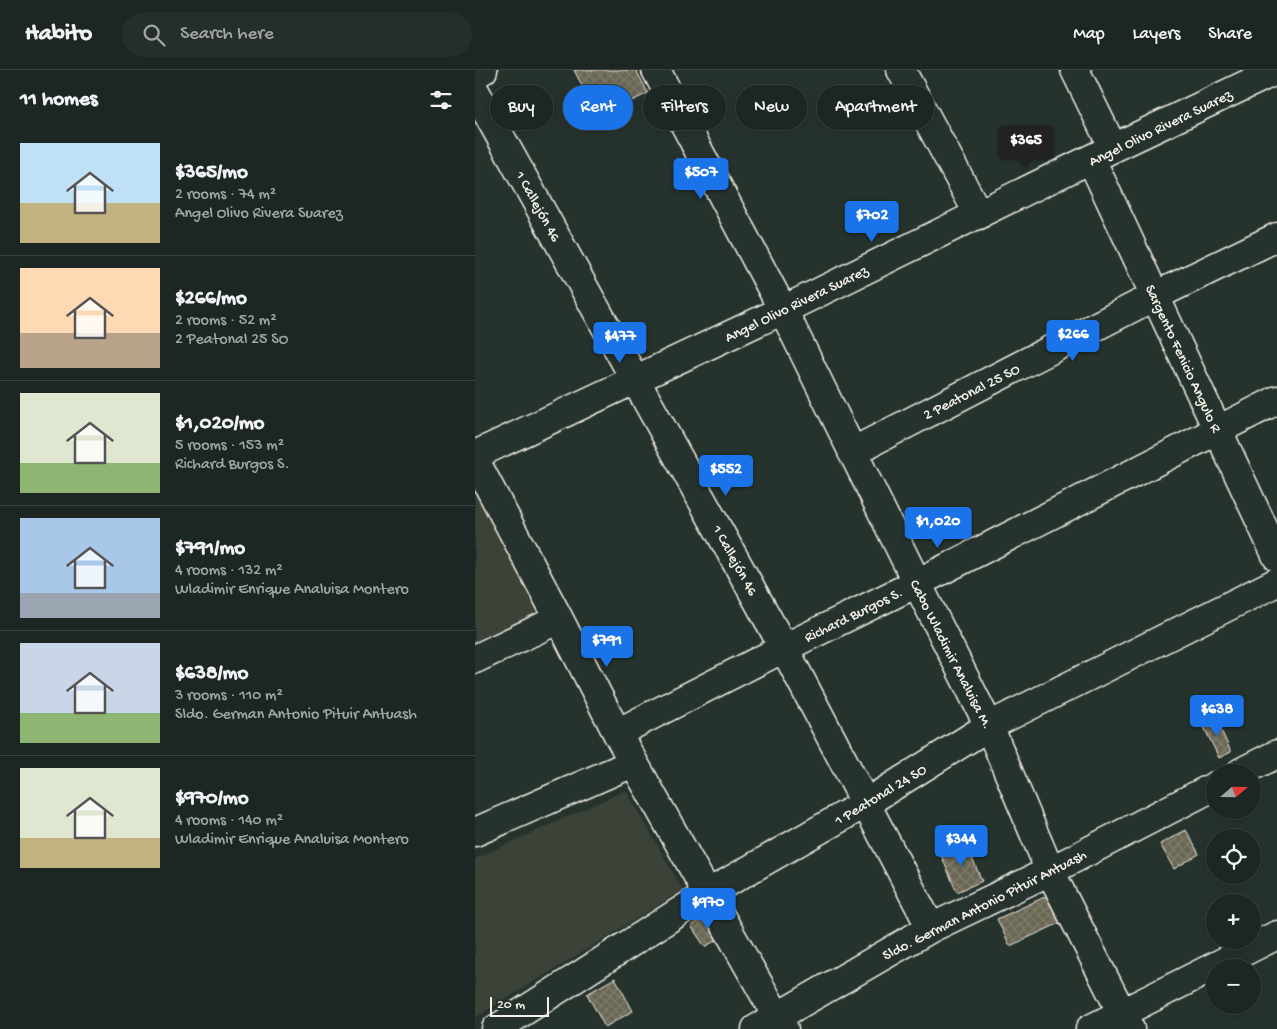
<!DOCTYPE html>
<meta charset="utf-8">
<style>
:root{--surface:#1c2622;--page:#252e2a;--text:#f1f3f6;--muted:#a0a5a5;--line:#3a4340;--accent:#1a73e8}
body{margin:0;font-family:"Gochi Hand",sans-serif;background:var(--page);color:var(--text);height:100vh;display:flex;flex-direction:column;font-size:19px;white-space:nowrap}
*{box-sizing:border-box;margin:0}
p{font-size:16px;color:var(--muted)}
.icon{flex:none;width:28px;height:28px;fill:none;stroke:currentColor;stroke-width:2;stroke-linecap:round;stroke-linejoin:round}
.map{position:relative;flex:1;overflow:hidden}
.drawer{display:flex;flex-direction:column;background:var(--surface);width:475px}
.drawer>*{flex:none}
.top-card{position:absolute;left:15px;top:15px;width:475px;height:45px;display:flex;gap:10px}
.needle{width:32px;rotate:70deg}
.buttons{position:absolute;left:731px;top:694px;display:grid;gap:10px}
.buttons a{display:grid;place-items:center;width:55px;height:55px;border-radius:50%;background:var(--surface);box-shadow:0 2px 12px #0003,0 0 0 1px var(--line);font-size:25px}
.scale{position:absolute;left:15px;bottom:12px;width:59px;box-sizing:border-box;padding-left:5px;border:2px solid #f4f1e8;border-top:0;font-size:14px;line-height:18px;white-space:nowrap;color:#f4f1e8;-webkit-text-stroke:4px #26332d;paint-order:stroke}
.price{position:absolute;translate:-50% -42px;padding:0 11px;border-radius:5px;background:var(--accent);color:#fff;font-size:16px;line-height:32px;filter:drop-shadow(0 1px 2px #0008)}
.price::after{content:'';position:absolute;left:50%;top:30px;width:15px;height:11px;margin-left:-8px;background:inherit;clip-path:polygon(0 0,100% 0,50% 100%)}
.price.current{background:#222;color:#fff}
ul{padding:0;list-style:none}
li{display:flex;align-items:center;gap:15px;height:125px;padding:0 20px}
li+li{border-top:1px solid var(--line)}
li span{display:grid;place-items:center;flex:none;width:140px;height:100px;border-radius:0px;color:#555}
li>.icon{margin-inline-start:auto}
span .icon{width:60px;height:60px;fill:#fffc;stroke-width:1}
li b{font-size:21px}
h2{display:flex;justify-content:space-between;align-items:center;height:60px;padding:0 20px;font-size:21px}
.pill{padding:0 18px;border-radius:22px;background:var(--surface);box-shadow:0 2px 12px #0003,0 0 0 1px var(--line);font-size:18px;line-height:45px}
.pill.current{background:var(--accent);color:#fff}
header{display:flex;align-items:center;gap:30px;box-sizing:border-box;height:70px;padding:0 25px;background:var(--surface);border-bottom:1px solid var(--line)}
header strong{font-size:24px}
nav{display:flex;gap:28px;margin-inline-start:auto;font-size:18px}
.search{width:350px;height:45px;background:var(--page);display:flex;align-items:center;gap:12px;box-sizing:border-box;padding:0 18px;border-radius:28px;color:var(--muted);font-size:19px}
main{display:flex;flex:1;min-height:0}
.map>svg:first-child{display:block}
.built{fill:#3a4238}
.building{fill:url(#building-cross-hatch);stroke:#f4f1e8}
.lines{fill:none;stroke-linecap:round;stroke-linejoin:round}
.minor-casing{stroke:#f4f1e8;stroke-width:31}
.minor{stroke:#26332d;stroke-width:28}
.labels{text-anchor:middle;stroke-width:4;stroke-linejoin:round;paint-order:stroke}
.street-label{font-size:15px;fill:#f4f1e8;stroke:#26332d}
</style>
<header>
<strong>Habito</strong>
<div class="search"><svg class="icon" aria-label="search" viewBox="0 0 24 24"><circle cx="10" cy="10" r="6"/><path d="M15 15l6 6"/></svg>Search here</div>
<nav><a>Map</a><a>Layers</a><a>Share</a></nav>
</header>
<main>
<section class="drawer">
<h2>11 homes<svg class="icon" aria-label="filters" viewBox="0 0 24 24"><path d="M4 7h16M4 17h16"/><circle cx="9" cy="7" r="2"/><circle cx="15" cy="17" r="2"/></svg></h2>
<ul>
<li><span style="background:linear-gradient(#bfe0f5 60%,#c2b280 0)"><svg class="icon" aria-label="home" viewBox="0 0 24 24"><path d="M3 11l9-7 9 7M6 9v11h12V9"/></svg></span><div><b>$365/mo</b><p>2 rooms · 74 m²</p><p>Angel Olivo Rivera Suarez</p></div></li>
<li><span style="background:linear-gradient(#ffd9b3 65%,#b9a48a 0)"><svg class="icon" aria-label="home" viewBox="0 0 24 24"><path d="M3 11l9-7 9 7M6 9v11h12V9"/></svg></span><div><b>$266/mo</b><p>2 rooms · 52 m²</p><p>2 Peatonal 25 SO</p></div></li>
<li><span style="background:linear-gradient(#dfe7d0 70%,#8fb573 0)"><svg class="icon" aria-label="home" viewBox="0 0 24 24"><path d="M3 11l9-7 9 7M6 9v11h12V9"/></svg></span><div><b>$1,020/mo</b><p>5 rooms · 153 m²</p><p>Richard Burgos S.</p></div></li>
<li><span style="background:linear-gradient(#a9c7e8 75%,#9aa5b1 0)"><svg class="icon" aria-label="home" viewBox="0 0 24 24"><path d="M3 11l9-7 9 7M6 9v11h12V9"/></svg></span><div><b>$791/mo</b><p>4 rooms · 132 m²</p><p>Wladimir Enrique Analuisa Montero</p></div></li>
<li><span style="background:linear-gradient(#c9d6e8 70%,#8fb573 0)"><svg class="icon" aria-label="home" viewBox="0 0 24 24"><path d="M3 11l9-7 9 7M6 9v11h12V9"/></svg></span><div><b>$638/mo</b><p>3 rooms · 110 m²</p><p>Sldo. German Antonio Pituir Antuash</p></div></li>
<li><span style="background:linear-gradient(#dfe7d0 70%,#c2b280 0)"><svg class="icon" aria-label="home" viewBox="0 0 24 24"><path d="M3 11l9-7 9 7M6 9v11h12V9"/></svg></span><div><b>$970/mo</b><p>4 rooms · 140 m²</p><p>Wladimir Enrique Analuisa Montero</p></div></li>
</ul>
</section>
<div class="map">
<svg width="802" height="959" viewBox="0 0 802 959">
<defs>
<pattern id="building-cross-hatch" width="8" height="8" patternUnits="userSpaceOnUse" patternTransform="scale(1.25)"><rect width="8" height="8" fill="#6a6653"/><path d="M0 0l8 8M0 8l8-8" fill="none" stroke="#807c6c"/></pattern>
</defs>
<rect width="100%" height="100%" fill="#26332d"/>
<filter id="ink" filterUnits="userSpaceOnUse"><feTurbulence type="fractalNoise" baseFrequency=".02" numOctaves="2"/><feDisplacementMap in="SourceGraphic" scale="10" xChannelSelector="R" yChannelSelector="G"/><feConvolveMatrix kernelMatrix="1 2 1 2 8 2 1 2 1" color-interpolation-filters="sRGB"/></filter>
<g filter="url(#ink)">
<!-- built -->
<path class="built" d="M0,418L67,543L0,573Z
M151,720L208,820L0,948V789Z"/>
<!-- building -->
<path class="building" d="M99,0H161L173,23L124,48Z
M740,647L756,682L744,688L727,653Z
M711,760L724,784L699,799L685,774Z
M490,772L507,811L482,822L465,783Z
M574,825L587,852L535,876L522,849Z
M236,844L249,865L230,877L216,856Z
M140,908L158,941L130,957L112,924Z"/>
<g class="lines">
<defs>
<path id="minor" d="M181,0L308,240L442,513L514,656L575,801L655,959
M426,0L504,145
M600,0L638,78
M0,4L8,0
M0,21L309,578L456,858
M616,89L802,487
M377,382L680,226L802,167
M0,385L308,240L638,78L802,0
M0,390L84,549L142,663L309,959
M0,589L84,549
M142,663L309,578L442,513L802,330
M766,702L802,684
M0,762L158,693
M21,959L232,824L391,733L514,656L802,512
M281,959L456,858L575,801L740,716
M615,959L802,865"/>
</defs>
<!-- minor casing -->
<use href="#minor" class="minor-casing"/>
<!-- minor -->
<use href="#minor" class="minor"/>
</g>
</g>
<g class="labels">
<!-- street labels -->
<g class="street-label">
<text transform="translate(685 57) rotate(-26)" y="5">Angel Olivo Rivera Suarez</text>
<text transform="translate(64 136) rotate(61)" y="5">1 Callejón 46</text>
<text transform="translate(321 233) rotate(-26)" y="5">Angel Olivo Rivera Suarez</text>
<text transform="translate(709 288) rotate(65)" y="5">Sargento Fenicio Angulo R</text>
<text transform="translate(496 321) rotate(-27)" y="5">2 Peatonal 25 SO</text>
<text transform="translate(261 490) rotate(61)" y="5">1 Callejón 46</text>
<text transform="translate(378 544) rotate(-26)" y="5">Richard Burgos S.</text>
<text transform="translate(477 584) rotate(63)" y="5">Cabo Wladimir Analuisa M.</text>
<text transform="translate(405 724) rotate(-31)" y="5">1 Peatonal 24 SO</text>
<text transform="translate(509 834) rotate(-27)" y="5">Sldo. German Antonio Pituir Antuash</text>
</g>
</g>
</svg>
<div class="buttons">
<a><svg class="needle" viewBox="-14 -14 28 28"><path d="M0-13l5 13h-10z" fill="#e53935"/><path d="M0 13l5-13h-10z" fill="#a0a5a5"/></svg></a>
<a><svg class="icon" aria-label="locate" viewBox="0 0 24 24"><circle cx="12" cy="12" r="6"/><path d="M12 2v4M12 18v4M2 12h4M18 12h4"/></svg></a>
<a>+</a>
<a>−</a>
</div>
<div class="scale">20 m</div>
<b class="price current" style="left:551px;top:98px">$365</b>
<b class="price" style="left:226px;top:130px">$507</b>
<b class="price" style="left:397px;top:173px">$702</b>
<b class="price" style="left:598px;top:292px">$266</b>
<b class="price" style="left:145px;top:294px">$477</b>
<b class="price" style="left:251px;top:427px">$552</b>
<b class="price" style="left:463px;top:479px">$1,020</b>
<b class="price" style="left:132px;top:598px">$791</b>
<b class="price" style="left:742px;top:667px">$638</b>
<b class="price" style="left:486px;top:797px">$344</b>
<b class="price" style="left:233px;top:860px">$970</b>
<div class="top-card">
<a class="pill">Buy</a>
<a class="pill current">Rent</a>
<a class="pill">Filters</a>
<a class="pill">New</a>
<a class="pill">Apartment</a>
</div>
</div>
</main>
